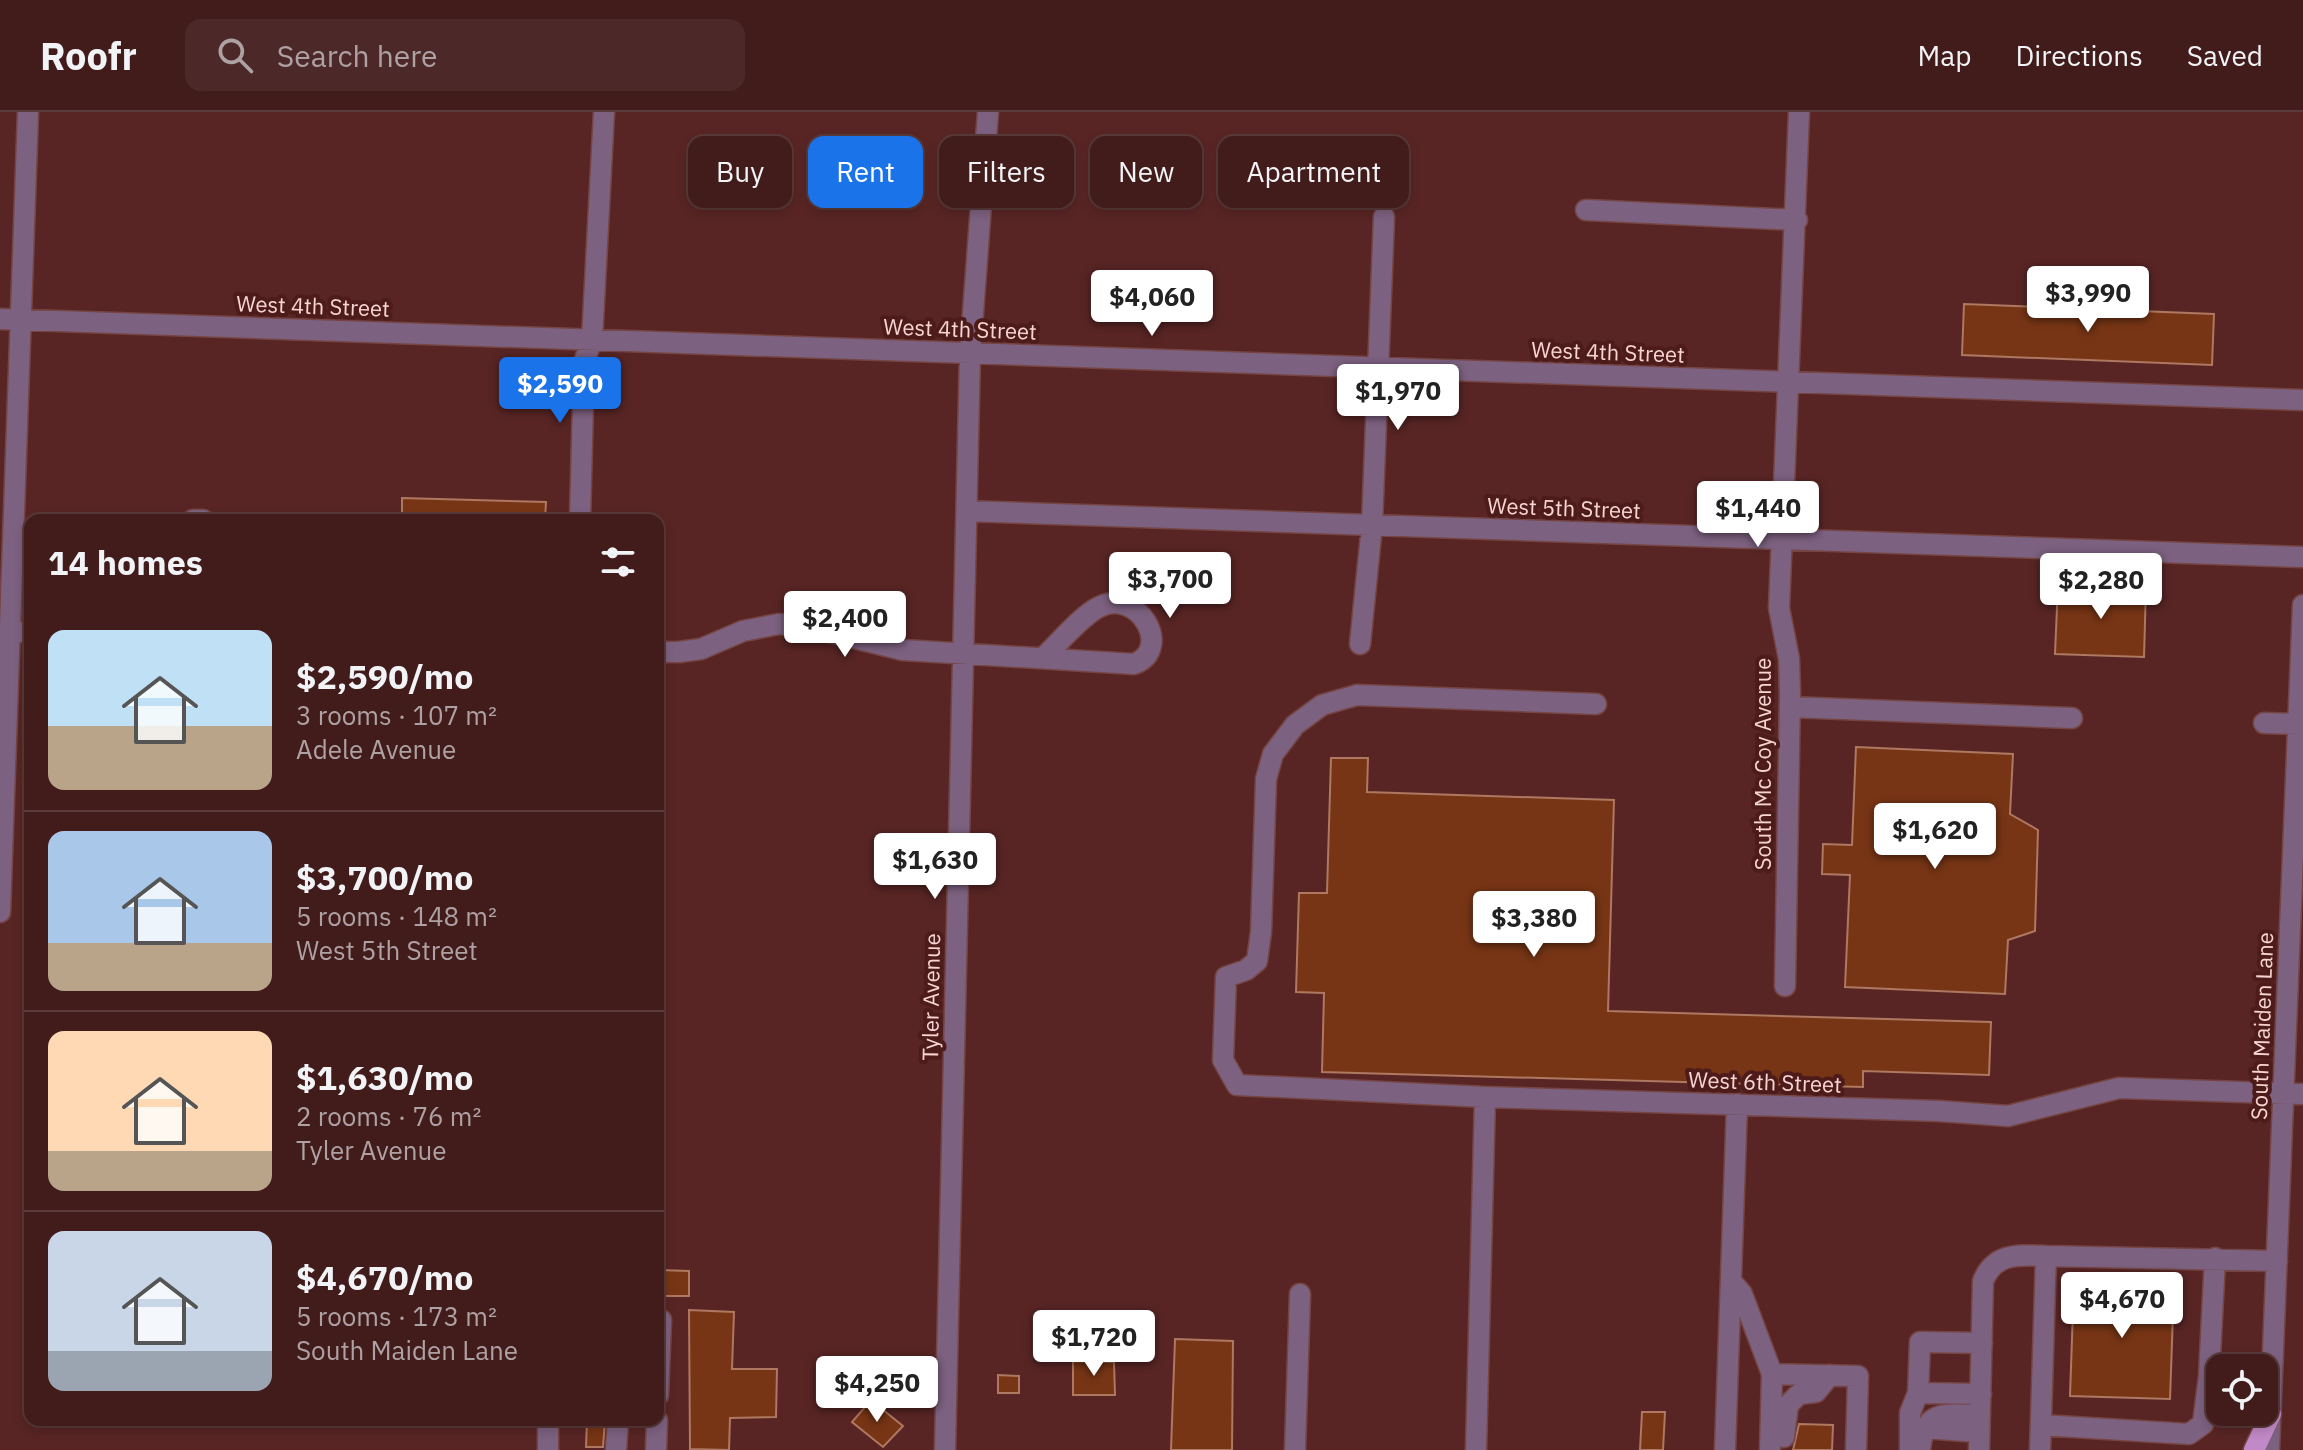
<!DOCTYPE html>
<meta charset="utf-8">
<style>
:root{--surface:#421c1b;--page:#4c2928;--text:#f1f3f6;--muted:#aea1a3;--line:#5a3a3a;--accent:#1a73e8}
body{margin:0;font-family:"IBM Plex Sans",sans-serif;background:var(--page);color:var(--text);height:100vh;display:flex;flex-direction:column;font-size:30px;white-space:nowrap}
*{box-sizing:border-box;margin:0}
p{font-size:26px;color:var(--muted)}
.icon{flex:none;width:44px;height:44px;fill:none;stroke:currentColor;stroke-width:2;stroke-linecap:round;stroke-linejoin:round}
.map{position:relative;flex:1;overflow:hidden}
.side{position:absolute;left:24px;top:402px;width:640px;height:912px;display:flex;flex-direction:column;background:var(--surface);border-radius:16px;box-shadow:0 4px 12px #0003,0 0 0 2px var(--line)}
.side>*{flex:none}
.banner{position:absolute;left:688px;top:24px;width:760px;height:72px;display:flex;gap:16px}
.tools{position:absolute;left:2206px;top:1242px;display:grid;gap:16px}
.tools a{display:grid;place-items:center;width:72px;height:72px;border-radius:16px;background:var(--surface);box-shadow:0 4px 12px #0003,0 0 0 2px var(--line);font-size:40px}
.price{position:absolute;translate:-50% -68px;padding:0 18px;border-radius:8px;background:#fff;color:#222;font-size:26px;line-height:52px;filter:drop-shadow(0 2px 4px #0008)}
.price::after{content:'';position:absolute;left:50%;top:48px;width:24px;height:18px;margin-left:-12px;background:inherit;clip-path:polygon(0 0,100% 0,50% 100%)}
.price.current{background:var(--accent);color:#fff}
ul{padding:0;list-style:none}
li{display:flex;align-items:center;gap:24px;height:200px;padding:0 24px}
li+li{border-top:2px solid var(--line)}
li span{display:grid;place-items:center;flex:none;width:224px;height:160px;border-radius:16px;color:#555}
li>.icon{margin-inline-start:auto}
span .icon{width:96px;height:96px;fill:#fffc;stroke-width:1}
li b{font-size:34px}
h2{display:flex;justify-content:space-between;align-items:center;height:96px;padding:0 24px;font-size:34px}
.tag{padding:0 28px;border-radius:16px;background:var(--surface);box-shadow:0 4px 12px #0003,0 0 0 2px var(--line);font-size:28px;line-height:72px}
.tag.current{background:var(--accent);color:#fff}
header{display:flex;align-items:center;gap:48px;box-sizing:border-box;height:112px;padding:0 40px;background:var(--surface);border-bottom:2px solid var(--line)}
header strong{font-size:38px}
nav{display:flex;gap:44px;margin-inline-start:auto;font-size:28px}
.search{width:560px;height:72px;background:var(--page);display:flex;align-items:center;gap:20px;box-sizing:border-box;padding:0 28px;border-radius:16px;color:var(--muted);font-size:30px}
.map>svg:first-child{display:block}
.building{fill:#773515;stroke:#ae7861;stroke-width:2}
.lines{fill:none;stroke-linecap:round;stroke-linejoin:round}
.minor-casing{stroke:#754544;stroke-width:23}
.major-casing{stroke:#754544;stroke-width:23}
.minor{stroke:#7d6180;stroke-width:20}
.major{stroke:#c289c8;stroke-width:20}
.labels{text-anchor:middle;stroke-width:8;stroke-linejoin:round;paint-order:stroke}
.street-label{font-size:22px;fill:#f7d5d3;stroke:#4c1b1a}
</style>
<header>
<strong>Roofr</strong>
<div class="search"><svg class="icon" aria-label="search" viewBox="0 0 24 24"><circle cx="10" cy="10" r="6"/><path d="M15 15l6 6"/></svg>Search here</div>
<nav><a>Map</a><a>Directions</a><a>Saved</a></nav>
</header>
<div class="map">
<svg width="2303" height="1338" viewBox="0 0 2303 1338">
<rect width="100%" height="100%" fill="#582524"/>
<!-- building -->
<path class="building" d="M1964,192L2214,202L2212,253L1962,243Z
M402,386L546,390L545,408H402Z
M2058,472L2146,475L2144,545L2055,542Z
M1856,635L2013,642L2010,702L2038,718L2035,819L2008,828L2005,882L1845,875L1850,763L1822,762L1823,732L1852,733Z
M1331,646H1368L1367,680L1614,688L1608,899L1991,910L1989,963L1863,959V975L1322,960L1324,881L1296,880L1299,781H1327Z
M658,1158L689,1159V1184H658Z
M2074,1169L2174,1173L2170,1287L2070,1284Z
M689,1198L734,1200L732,1257H777L776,1305L730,1306L729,1338L690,1337Z
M1175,1227L1233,1229L1232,1338H1171Z
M1073,1249L1114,1250L1115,1283H1073Z
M998,1263L1019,1264V1281H998Z
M871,1288L903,1314L883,1335L852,1310Z
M1642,1300H1665L1663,1338H1640Z
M587,1308H605L603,1335H586Z
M1799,1312L1833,1313L1832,1338H1793Z"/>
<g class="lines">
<defs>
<path id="minor" d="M1586,98L1797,108
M0,207L2303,288
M967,399L2303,445
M193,408H203
M580,408L584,250L592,228L604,0
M10,520H30
M1360,532L1372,413L1384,105
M658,540H679L701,537L743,519L779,512L805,514L903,538L1134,552C1174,537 1138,475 1099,495C1081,504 1059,531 1044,545
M1596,592L1357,583L1322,593L1295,613L1273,642L1266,667L1261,820L1257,849L1246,858L1226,865L1223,948L1237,973L1485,985L1939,999L2008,1004L2119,976L2303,982
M1790,595L2072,606
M2264,611L2299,612
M0,800L28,0
M1785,874L1790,582L1789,547L1779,496L1799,0
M1731,1169L1742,1182L1772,1262L1770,1338
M658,1208H661L658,1283
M1772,1262L1858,1264L1856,1338
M1918,1281L1981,1282
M2041,1313L2189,1322L2203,1312L2209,1264L2215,1146
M1924,1316L1979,1320
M1784,1325L1788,1293L1799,1282L1816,1280L1830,1263
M548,1338V1308
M616,1338L618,1308
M656,1338L657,1308
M945,1338L970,241L988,0
M1295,1338L1300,1182
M1476,1338L1485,985
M1725,1338L1737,992
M1910,1338V1301L1918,1281L1920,1230L1982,1231
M1920,1338C1924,1296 1945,1303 1980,1303
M1979,1338L1983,1169C1995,1140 2019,1143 2046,1144
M2040,1338L2046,1144L2277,1149
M2269,1338L2303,493"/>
<path id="major" d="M2254,1338L2271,1302"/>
</defs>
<!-- minor casing -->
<use href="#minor" class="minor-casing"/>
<!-- major casing -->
<use href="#major" class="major-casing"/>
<!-- minor -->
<use href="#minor" class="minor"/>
<!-- major -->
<use href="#major" class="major"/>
</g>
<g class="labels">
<!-- street labels -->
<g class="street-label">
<text transform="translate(313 194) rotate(2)" y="8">West 4th Street</text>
<text transform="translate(960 217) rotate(2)" y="8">West 4th Street</text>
<text transform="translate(1608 240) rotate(2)" y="8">West 4th Street</text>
<text transform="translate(1564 396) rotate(2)" y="8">West 5th Street</text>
<text transform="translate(1763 652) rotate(-90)" y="8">South Mc Coy Avenue</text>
<text transform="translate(931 885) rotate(-89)" y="8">Tyler Avenue</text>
<text transform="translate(2262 914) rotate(-88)" y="8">South Maiden Lane</text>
<text transform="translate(1765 970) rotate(2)" y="8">West 6th Street</text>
</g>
</g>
</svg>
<div class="tools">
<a><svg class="icon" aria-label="locate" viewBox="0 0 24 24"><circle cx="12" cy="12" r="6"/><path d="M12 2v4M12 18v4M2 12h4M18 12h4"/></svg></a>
</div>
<b class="price" style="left:2088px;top:222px">$3,990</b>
<b class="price" style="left:1152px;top:226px">$4,060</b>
<b class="price current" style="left:560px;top:313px">$2,590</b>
<b class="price" style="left:1398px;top:320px">$1,970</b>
<b class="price" style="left:1758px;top:437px">$1,440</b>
<b class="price" style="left:1170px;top:508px">$3,700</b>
<b class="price" style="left:2101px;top:509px">$2,280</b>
<b class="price" style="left:845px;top:547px">$2,400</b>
<b class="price" style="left:1935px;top:759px">$1,620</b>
<b class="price" style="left:935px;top:789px">$1,630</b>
<b class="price" style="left:1534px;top:847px">$3,380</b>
<b class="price" style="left:2122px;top:1228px">$4,670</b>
<b class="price" style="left:1094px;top:1266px">$1,720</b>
<b class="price" style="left:877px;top:1312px">$4,250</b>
<div class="banner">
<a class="tag">Buy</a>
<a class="tag current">Rent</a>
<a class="tag">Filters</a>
<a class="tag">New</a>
<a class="tag">Apartment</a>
</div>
<section class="side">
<h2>14 homes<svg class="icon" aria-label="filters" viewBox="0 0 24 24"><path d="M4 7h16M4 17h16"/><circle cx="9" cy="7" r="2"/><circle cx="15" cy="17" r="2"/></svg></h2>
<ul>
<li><span style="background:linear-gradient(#bfe0f5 60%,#b9a48a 0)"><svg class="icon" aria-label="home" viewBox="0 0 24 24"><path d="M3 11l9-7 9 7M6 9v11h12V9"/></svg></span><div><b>$2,590/mo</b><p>3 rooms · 107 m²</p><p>Adele Avenue</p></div></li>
<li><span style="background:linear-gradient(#a9c7e8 70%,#b9a48a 0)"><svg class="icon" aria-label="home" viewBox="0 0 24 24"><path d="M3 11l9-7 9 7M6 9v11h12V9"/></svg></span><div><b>$3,700/mo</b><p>5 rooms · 148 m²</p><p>West 5th Street</p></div></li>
<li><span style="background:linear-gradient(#ffd9b3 75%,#b9a48a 0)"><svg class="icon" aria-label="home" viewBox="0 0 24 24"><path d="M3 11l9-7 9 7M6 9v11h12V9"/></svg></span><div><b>$1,630/mo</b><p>2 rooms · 76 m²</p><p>Tyler Avenue</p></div></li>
<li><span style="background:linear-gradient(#c9d6e8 75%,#9aa5b1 0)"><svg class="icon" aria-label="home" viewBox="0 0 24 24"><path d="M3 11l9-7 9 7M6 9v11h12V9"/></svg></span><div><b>$4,670/mo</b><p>5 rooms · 173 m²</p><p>South Maiden Lane</p></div></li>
</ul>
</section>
</div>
